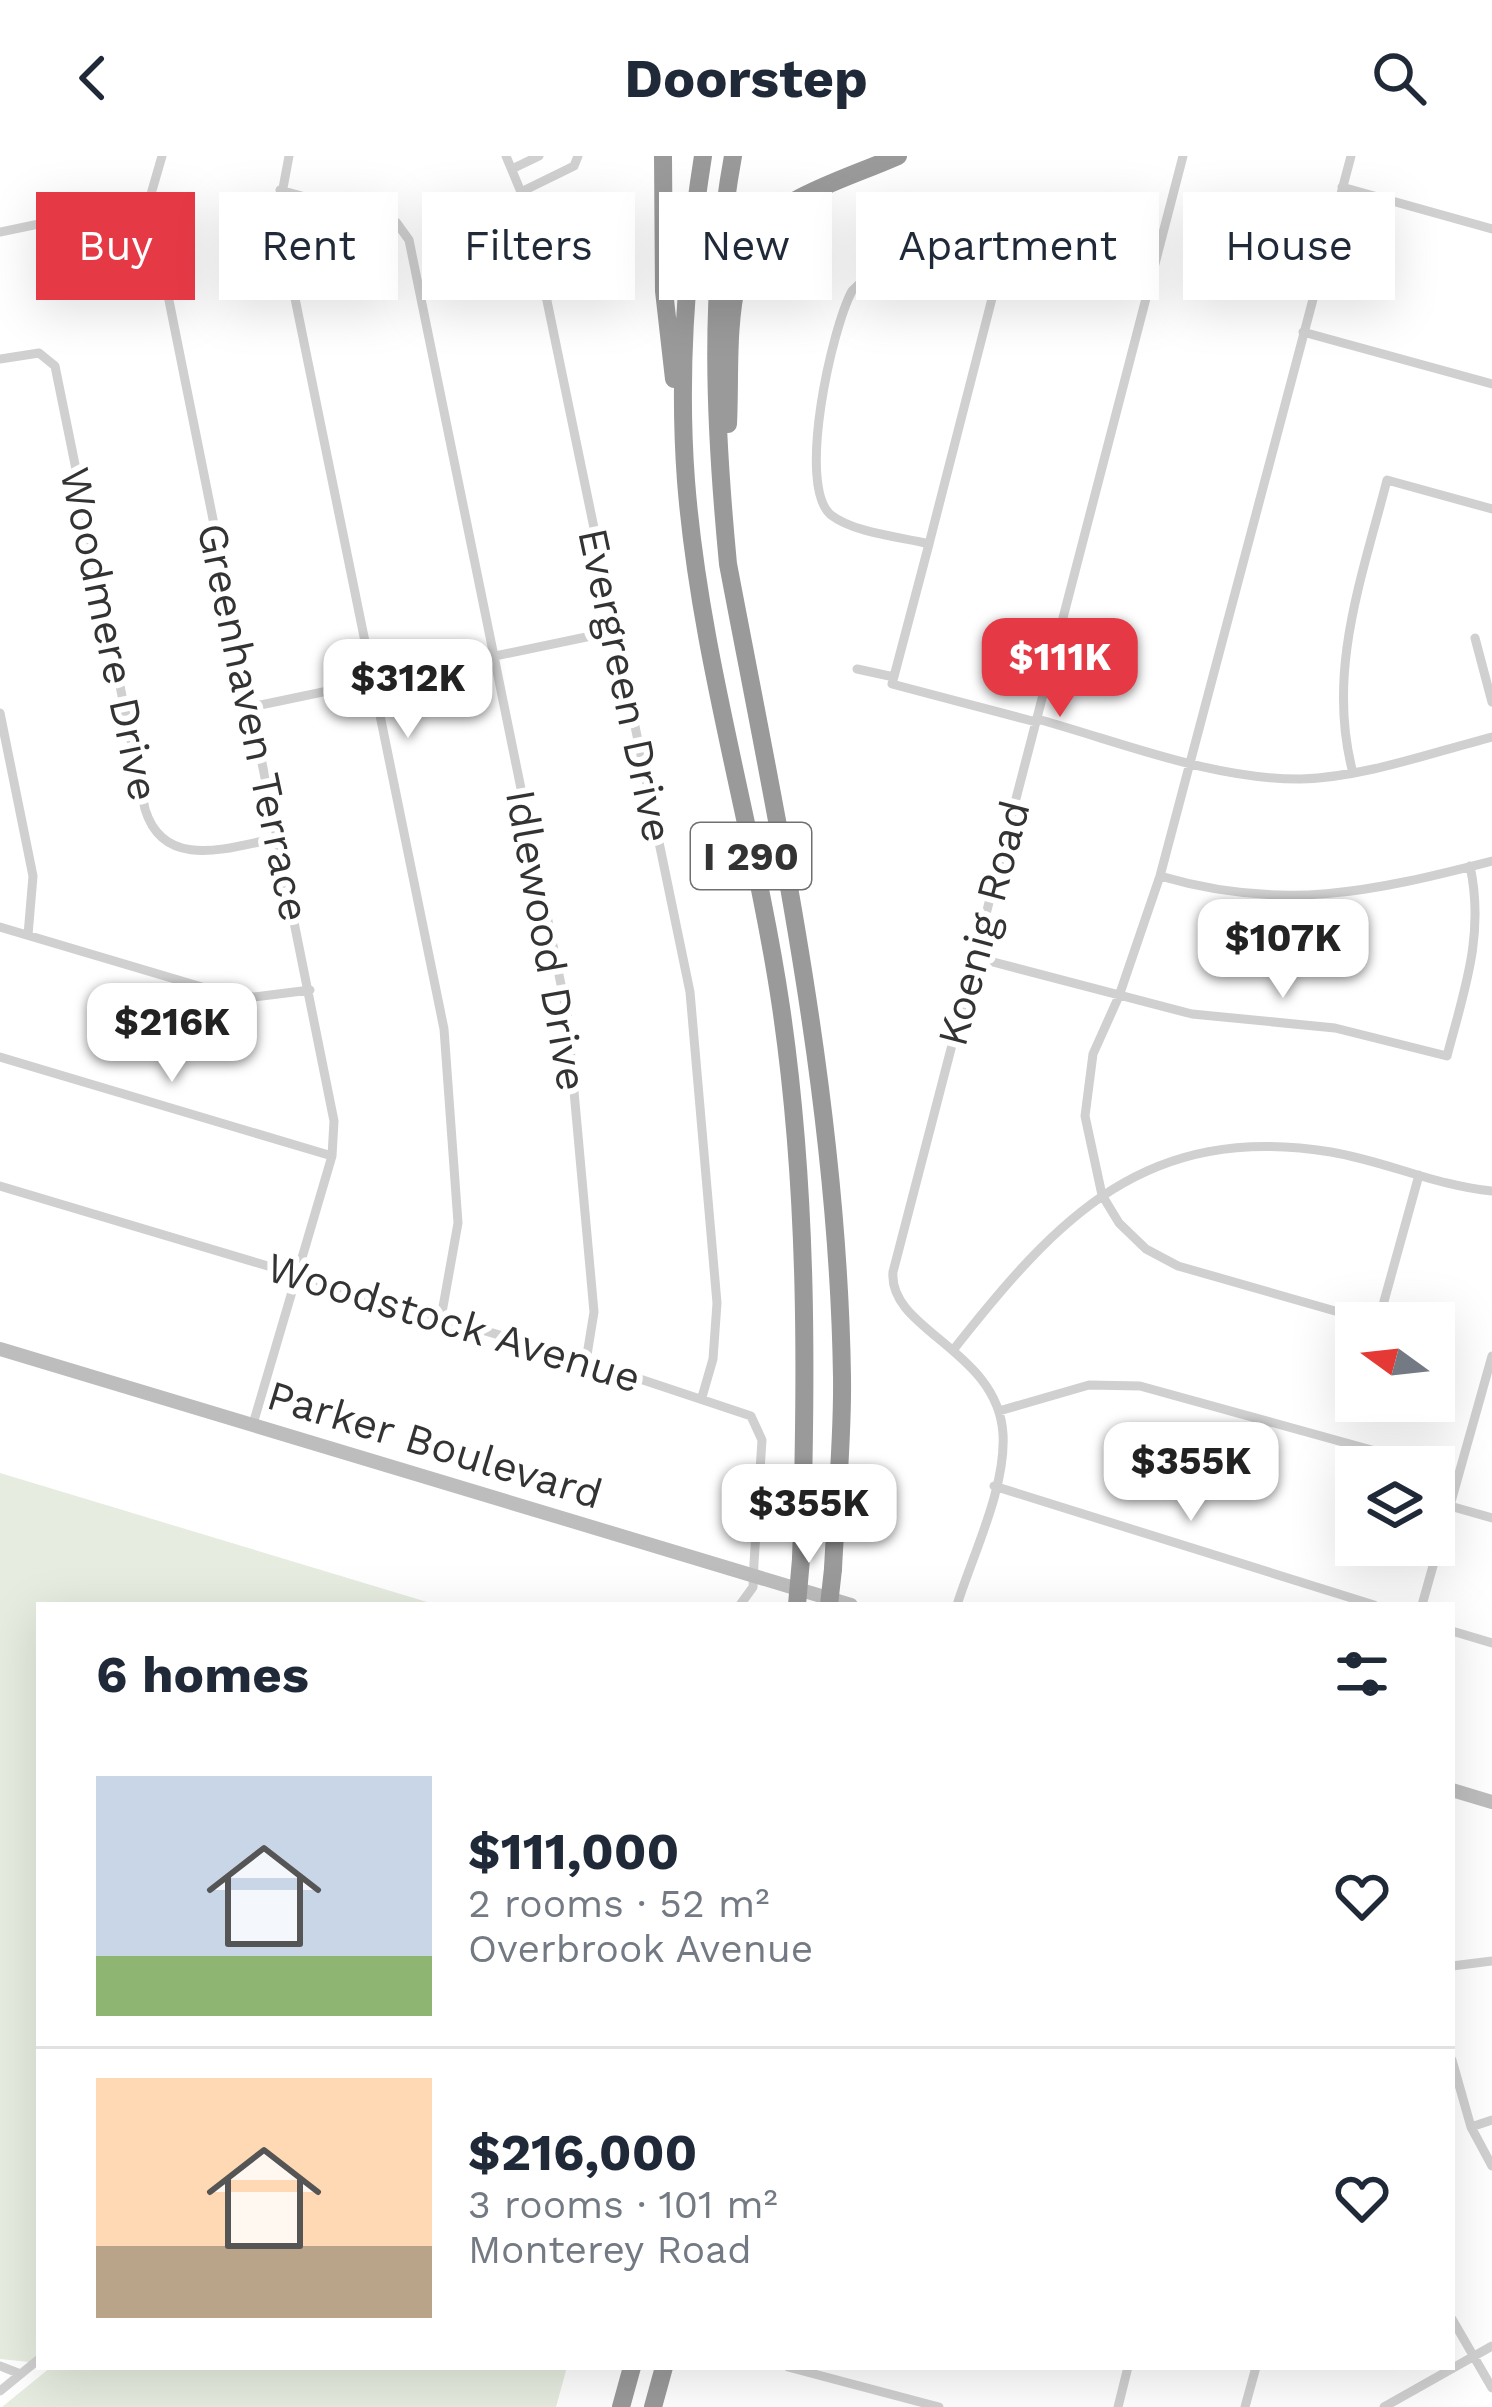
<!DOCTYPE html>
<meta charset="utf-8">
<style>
:root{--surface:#fff;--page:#f6f6f7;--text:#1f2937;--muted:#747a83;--line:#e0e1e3;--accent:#e63946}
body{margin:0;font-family:"Work Sans",sans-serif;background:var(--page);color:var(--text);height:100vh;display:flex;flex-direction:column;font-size:45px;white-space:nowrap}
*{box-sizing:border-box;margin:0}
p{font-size:39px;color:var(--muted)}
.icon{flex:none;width:66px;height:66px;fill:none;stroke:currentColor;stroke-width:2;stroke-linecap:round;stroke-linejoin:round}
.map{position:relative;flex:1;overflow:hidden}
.sheet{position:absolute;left:36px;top:1446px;width:1419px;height:768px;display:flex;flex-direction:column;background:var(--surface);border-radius:0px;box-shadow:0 12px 48px #0002}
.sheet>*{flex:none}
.guide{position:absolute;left:36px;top:36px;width:1422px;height:108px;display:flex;gap:24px}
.needle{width:78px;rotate:285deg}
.controls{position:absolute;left:1335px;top:1146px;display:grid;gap:24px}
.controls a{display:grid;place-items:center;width:120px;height:120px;border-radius:0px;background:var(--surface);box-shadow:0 12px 48px #0002;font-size:60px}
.price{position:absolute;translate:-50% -102px;padding:0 27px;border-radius:24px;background:#fff;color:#222;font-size:39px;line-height:78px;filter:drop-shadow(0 3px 6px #0008)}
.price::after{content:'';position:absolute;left:50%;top:72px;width:36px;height:27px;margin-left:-18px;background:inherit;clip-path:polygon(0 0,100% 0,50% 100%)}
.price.current{background:var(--accent);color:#fff}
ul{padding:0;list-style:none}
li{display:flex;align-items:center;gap:36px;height:300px;padding:0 60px}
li+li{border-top:3px solid var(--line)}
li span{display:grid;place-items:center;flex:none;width:336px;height:240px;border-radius:0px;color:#555}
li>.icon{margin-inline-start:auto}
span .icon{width:144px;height:144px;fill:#fffc;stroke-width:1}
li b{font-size:51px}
h2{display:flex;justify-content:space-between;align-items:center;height:144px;padding:0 60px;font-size:51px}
.pill{padding:0 42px;border-radius:0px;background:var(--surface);box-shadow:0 12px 48px #0002;font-size:42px;line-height:108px}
.pill.current{background:var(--accent);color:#fff}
header{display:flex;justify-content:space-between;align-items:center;height:156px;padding:0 60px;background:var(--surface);font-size:54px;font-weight:700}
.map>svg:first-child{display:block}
.green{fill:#e6ecdf}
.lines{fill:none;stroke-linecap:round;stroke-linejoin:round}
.street{stroke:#d0d0d0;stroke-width:9}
.secondary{stroke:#bdbdbd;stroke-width:14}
.highway{stroke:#9a9a9a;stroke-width:18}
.highway-bridge{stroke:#9a9a9a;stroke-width:18}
.labels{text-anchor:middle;stroke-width:12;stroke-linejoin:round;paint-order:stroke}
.shield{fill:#fff;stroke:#707070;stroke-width:3}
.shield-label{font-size:39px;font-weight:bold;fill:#333}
.street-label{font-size:42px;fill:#333;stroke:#fff}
</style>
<header><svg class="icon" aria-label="back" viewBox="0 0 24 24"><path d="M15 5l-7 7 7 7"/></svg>Doorstep<svg class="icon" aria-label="search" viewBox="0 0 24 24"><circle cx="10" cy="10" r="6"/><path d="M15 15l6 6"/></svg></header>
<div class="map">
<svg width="1492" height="2251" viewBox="0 0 1492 2251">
<rect width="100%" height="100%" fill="#fff"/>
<!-- green -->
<path class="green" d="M0,1317L437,1449H39V2207L0,2203Z
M51,2211H567L556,2251H2Z"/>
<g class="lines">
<!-- street -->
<path class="street" d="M162,0L149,45L334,965L332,1000L253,1268
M289,0L278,59L444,873L458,1067L441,1162
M506,0L528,53L690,836L717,1147L713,1203L702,1241
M1351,0L1160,720L1119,840L1093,898L1085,960L1102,1039L1119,1067L1146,1093L1178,1110L1377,1167
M514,12L539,0
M1342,31L1492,73
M280,34L396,66L409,84L567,858L594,1156L586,1205
M523,35L574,10L578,0
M0,76L149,45
M948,90L989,102L997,123L929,388C902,381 854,377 831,359C796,330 832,172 852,135C872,113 918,89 948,90Z
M1303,176L1492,228
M0,203L39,197L55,210L145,653C164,716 230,691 278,682
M929,388L892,528L1036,566
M1475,482L1492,546
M857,513L894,521
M251,551L615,475
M0,557L33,720L28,779
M1037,563C1121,586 1213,624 1301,623C1365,621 1430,597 1492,581
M1353,617C1326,516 1362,422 1387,324L1492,353
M1160,720C1283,756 1371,736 1492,705
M0,771L222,837L254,841L310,834
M974,801L1192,858L1335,872L1447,900C1464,835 1485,779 1470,710
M0,901L332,1000
M0,1030L586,1205L751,1260L762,1284L754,1407L753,1431L740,1449
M1378,1167L1419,1019
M954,1193C1058,1061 1146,966 1331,996C1385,1005 1437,1030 1492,1035
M999,1255L1089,1229L1140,1230L1433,1311
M994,1330L1374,1449
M1450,1350L1492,1362
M957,1449C973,1398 1006,1332 1003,1278C998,1194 888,1174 893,1116L1183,0
M1422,1449L1492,1200
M1452,1475L1492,1487
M1452,1810L1492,1805
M1452,1904L1471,1971L1492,2010
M1471,1971L1492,1964
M1452,2163L1492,2232
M0,2210L18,2217
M788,2211L939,2251
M0,2235L39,2203
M1118,2251L1128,2211
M1245,2251L1256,2211
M1384,2251L1492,2190"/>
<!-- secondary -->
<path class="secondary" d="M0,1193L851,1449
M1452,1634L1492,1646"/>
<!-- highway -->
<path class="highway" d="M663,0L664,135L674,223
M703,0C686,107 678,217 686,325C700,503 755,675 781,851C808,1035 807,1218 801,1403
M733,0C708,135 715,272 728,408C779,677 838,946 842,1221C843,1285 836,1350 833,1413
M728,268C732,192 717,89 794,45C826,27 864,15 898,0
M621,2251L632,2211
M653,2251L664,2211"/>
<!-- highway-bridge -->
<path class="highway-bridge" d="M797,1449L801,1403
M829,1449L833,1413"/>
</g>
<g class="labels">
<!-- shield labels -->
<rect class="shield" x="691" y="667" width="120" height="66" rx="9"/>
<g class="shield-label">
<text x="751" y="714">I 290</text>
</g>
<!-- street labels -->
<g class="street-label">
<text transform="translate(110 478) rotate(78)" y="15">Woodmere Drive</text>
<text transform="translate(626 529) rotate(78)" y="15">Evergreen Drive</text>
<text transform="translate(254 566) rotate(78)" y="15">Greenhaven Terrace</text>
<text transform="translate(983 767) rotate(-75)" y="15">Koenig Road</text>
<text transform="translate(547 784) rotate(80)" y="15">Idlewood Drive</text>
<text transform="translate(454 1166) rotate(17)" y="15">Woodstock Avenue</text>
<text transform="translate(435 1288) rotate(17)" y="15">Parker Boulevard</text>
</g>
</g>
</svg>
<div class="controls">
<a><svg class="needle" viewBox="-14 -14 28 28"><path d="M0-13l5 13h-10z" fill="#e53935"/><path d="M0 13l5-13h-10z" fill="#747a83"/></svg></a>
<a><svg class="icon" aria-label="layers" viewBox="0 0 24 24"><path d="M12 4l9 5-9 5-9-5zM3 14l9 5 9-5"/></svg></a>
</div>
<b class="price current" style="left:1060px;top:564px">$111K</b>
<b class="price" style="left:408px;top:585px">$312K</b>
<b class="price" style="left:1283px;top:845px">$107K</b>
<b class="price" style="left:172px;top:929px">$216K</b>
<b class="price" style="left:1191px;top:1368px">$355K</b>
<b class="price" style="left:809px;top:1410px">$355K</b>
<div class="guide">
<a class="pill current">Buy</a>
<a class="pill">Rent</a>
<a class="pill">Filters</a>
<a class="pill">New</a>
<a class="pill">Apartment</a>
<a class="pill">House</a>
</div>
<section class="sheet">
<h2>6 homes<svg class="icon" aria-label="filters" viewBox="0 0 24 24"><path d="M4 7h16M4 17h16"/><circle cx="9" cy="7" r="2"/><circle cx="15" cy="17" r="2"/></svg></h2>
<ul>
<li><span style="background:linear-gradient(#c9d6e8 75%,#8fb573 0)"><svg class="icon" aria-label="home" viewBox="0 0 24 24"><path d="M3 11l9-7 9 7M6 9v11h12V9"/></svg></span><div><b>$111,000</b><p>2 rooms · 52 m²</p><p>Overbrook Avenue</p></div><svg class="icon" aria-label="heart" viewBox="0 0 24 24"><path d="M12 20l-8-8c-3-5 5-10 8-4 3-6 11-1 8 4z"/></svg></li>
<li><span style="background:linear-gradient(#ffd9b3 70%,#b9a48a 0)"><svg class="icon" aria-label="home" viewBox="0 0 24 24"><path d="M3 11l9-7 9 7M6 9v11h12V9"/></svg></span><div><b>$216,000</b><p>3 rooms · 101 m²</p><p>Monterey Road</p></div><svg class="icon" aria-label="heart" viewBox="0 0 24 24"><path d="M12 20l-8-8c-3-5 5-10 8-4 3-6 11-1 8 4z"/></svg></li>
</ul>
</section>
</div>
